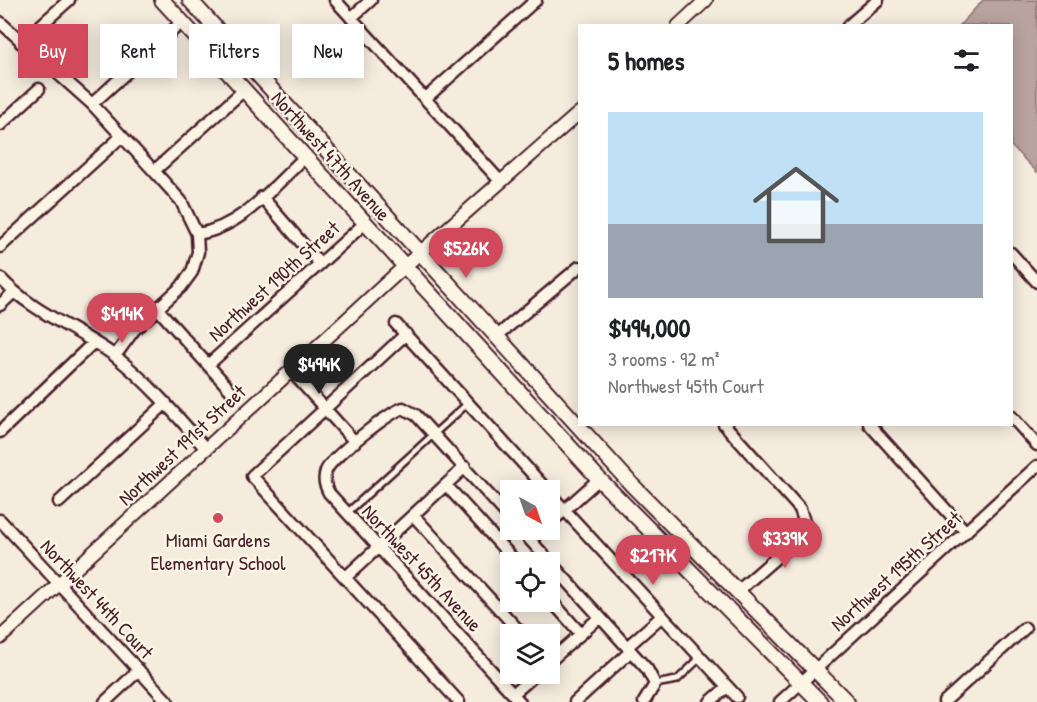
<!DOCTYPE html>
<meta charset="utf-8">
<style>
:root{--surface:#fff;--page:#f2f2f2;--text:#202124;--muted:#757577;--accent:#d1495b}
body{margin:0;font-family:"Patrick Hand",sans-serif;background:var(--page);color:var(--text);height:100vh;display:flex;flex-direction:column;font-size:22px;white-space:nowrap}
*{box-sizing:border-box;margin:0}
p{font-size:20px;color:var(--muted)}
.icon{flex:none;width:33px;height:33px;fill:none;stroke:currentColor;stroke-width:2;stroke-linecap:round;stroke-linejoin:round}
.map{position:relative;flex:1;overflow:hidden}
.sheet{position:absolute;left:578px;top:24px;width:435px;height:402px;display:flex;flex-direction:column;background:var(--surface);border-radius:0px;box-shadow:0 3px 15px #0003}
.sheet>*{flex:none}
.guide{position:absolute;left:18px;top:24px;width:470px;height:54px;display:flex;gap:12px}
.needle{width:39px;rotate:140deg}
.tools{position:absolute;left:500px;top:480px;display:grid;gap:12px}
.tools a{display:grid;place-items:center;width:60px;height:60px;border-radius:0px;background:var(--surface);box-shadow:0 3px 15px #0003;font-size:30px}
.price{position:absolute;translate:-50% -51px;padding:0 14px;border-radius:21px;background:var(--accent);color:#fff;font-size:20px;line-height:39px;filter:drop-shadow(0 2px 3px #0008)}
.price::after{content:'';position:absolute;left:50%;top:36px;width:18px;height:14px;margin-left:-9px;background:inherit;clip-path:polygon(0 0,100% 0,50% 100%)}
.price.active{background:#222;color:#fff}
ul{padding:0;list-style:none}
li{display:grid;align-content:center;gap:12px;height:318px;padding:0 30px}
li span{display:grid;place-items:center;height:186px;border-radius:0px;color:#555}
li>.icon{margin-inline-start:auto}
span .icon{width:108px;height:108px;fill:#fffc;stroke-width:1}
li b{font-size:26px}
h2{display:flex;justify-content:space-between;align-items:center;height:72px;padding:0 30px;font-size:26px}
.tag{padding:0 21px;border-radius:0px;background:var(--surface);box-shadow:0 3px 15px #0003;font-size:21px;line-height:54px}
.tag.active{background:var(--accent);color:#fff}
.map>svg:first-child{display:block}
.water{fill:#b8a39e;stroke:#8c6e70;stroke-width:1.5}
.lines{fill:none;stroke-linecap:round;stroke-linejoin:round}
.service-casing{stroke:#4a1f2b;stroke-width:10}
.minor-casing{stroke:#4a1f2b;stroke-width:15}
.tertiary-casing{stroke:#4a1f2b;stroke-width:16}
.secondary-casing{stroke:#4a1f2b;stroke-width:18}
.service{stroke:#fcf5e5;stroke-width:5}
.minor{stroke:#fcf5e5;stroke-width:10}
.tertiary{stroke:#fcf5e5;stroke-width:12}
.secondary{stroke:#fcf5e5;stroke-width:14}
.poi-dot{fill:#d1495b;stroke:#fcf5e5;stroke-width:2}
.labels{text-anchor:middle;stroke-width:5;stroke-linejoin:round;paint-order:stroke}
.street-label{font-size:20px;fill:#4a1f2b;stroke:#fcf5e5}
.poi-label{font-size:20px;fill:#4a1f2b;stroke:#fcf5e5}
</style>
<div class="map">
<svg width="1037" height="702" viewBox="0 0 1037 702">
<rect width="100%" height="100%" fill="#f5ecde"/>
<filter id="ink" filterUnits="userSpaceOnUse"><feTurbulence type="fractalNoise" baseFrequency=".0167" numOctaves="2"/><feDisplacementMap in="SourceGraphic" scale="12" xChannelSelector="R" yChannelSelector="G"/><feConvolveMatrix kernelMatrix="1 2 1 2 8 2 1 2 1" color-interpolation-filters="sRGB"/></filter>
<g filter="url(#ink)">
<!-- water -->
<path class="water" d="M983,0H1037V172L1011,146V26L960,25Z"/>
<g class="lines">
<defs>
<path id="service" d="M347,513L467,404
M655,684L677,680L700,658"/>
<path id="minor" d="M335,0L501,182
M351,18L371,0
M0,22L92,104L154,171L181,201L197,234L198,252L192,272L181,287L134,330L115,356
M848,26L878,0
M21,43L69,0
M426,98L536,0
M92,104L182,22
M0,125L39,89
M154,171L244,90
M262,197L320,264
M197,234C241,228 274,186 305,157
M0,247L122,136
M1011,253L1037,282
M0,278C33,313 77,328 115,356C149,383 178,417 206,449
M0,305L14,292
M157,308L233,393
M396,324L547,490
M406,334L252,476L459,702
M497,336L579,267
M208,365L365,223
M291,371L355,442
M1011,416L1037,445
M724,424L800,509L805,524L794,542L738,591
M869,424L966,532
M0,432L93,343
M446,485L516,562
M549,493L737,697
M59,502L166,403
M413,515L522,634
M510,518L416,415L403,408C389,413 330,458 326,471C323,480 325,485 329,493L520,702
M0,520L168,702
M549,524L599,479
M521,530L647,669L655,684L644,702
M530,540L542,530
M346,577L465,467
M549,598L581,634
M627,647L662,616
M549,662L600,617
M513,694L536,674
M105,702L139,670
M575,702L631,651
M710,702L727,687
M780,702L1037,466
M944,702L1025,628"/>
<path id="tertiary" d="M678,26L706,0
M0,638L405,266L579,113"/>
<path id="secondary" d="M162,0L599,479L820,702
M190,0L633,486L847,702"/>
</defs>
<!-- service casing -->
<use href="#service" class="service-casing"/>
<!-- minor casing -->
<use href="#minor" class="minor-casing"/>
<!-- tertiary casing -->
<use href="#tertiary" class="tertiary-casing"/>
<!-- secondary casing -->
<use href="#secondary" class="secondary-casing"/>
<!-- service -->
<use href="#service" class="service"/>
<!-- minor -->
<use href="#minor" class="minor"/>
<!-- tertiary -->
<use href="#tertiary" class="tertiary"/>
<!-- secondary -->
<use href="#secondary" class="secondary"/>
</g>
</g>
<!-- markers -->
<circle class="poi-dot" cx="218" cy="518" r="6"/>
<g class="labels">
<!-- street labels -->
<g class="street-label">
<text transform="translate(331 156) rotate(48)" y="7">Northwest 47th Avenue</text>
<text transform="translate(274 281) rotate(-42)" y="7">Northwest 190th Street</text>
<text transform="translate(182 445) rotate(-43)" y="7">Northwest 191st Street</text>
<text transform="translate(422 568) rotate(47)" y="7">Northwest 45th Avenue</text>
<text transform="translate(896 571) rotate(-42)" y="7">Northwest 195th Street</text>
<text transform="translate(97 599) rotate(47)" y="7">Northwest 44th Court</text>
</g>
<!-- poi labels -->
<g class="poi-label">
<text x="218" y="547">Miami Gardens<tspan x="218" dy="23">Elementary School</tspan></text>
</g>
</g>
</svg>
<div class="tools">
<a><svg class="needle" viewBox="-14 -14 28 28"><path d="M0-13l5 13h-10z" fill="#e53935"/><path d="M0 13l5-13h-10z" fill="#757577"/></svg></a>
<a><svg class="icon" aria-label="locate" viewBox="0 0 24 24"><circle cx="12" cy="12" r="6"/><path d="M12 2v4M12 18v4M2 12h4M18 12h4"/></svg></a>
<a><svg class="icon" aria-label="layers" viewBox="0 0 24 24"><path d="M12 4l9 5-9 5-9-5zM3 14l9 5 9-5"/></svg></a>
</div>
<b class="price" style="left:466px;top:279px">$526K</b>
<b class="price" style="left:122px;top:344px">$414K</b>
<b class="price active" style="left:319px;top:395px">$494K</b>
<b class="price" style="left:785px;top:569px">$339K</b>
<b class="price" style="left:653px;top:586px">$217K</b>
<div class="guide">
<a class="tag active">Buy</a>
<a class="tag">Rent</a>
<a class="tag">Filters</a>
<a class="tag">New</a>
</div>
<section class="sheet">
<h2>5 homes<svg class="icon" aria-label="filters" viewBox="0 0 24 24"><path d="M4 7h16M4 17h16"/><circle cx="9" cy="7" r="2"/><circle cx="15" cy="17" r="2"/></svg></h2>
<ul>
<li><span style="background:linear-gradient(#bfe0f5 60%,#9aa5b1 0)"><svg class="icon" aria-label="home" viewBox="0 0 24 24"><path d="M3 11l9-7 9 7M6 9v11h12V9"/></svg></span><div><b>$494,000</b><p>3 rooms · 92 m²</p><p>Northwest 45th Court</p></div></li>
</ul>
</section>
</div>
